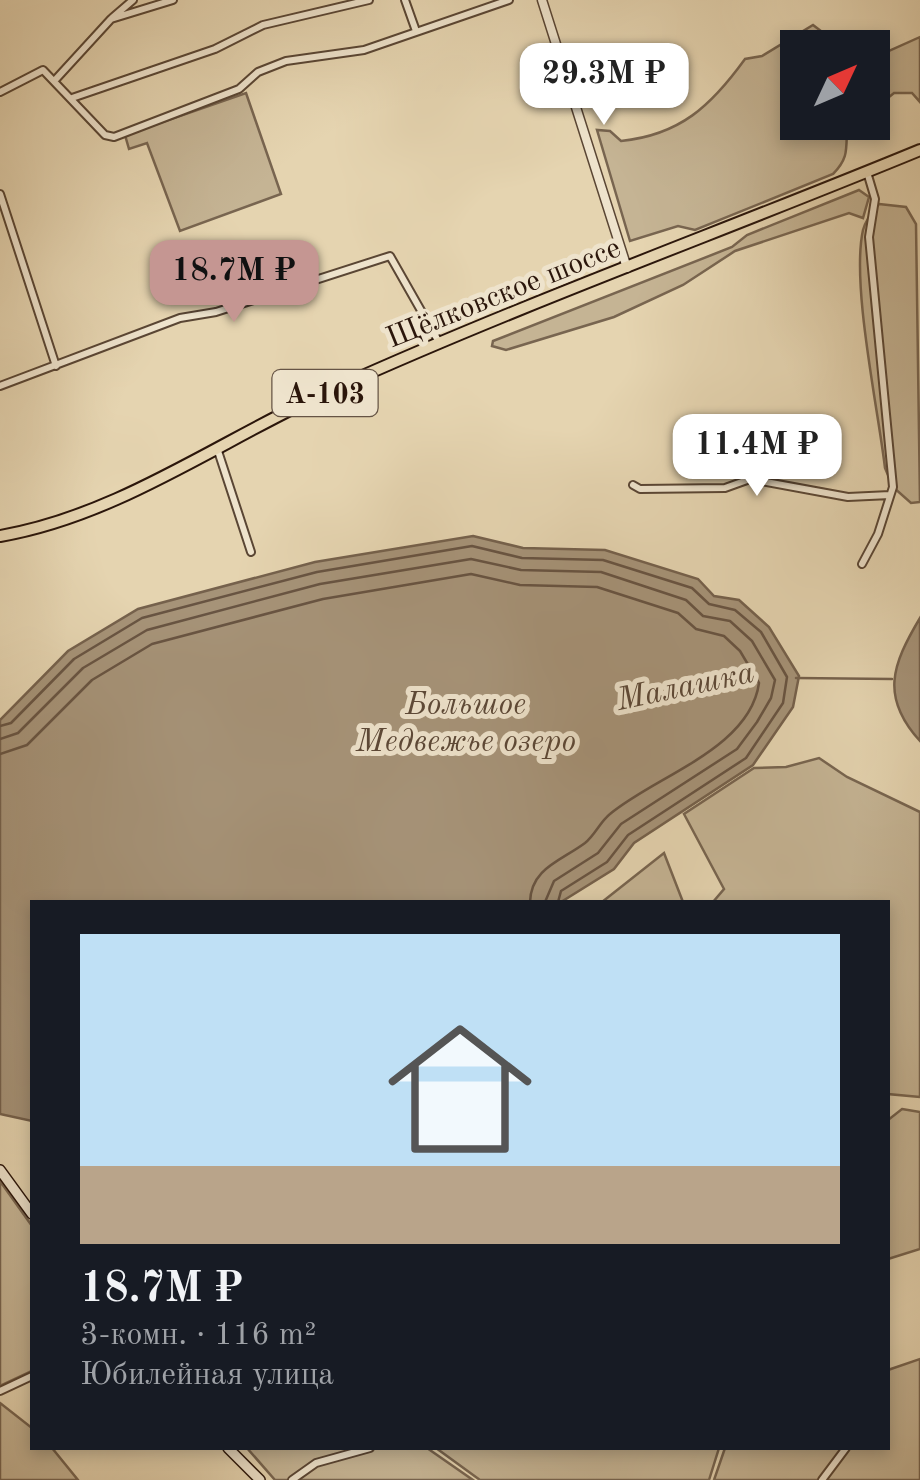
<!DOCTYPE html>
<html lang="ru">
<meta charset="utf-8">
<style>
:root{--surface:#171b24;--page:#242831;--text:#f1f3f6;--muted:#9ea1a6;--line:#363941;--accent:#c59692}
body{margin:0;font-family:"Old Standard TT",serif;background:var(--page);color:var(--text);height:100vh;display:flex;flex-direction:column;font-size:38px;white-space:nowrap}
*{box-sizing:border-box;margin:0}
p{font-size:32px;color:var(--muted)}
.icon{flex:none;width:55px;height:55px;fill:none;stroke:currentColor;stroke-width:2;stroke-linecap:round;stroke-linejoin:round}
.map{position:relative;flex:1;overflow:hidden}
.side{position:absolute;left:30px;top:900px;width:860px;height:550px;display:flex;flex-direction:column;background:var(--surface);border-radius:0px;box-shadow:0 5px 15px #0003}
.side>*{flex:none}
.needle{width:65px;rotate:46deg}
.tools{position:absolute;left:780px;top:30px;display:grid;gap:20px}
.tools a{display:grid;place-items:center;width:110px;height:110px;border-radius:0px;background:var(--surface);box-shadow:0 5px 15px #0003;font-size:50px}
.price{position:absolute;translate:-50% -85px;padding:0 22px;border-radius:20px;background:#fff;color:#222;font-size:32px;line-height:65px;filter:drop-shadow(0 2px 5px #0008)}
.price::after{content:'';position:absolute;left:50%;top:60px;width:30px;height:22px;margin-left:-15px;background:inherit;clip-path:polygon(0 0,100% 0,50% 100%)}
.price.selected{background:var(--accent);color:#111}
ul{padding:0;list-style:none}
li{display:grid;align-content:center;gap:20px;height:530px;padding:0 50px}
li+li{border-top:2px solid var(--line)}
li span{display:grid;place-items:center;height:310px;border-radius:0px;color:#555}
li>.icon{margin-inline-start:auto}
span .icon{width:180px;height:180px;fill:#fffc;stroke-width:1}
li b{font-size:42px}
.map>svg:first-child{display:block}
.green{fill:#c5b494;stroke:#786550;stroke-width:2.5}
.water{fill:#a69378;stroke:#75614c;stroke-width:2.5}
.lines{fill:none;stroke-linecap:round;stroke-linejoin:round}
.shore{stroke:#685442;stroke-width:2.5}
.stream{stroke:#75614c;stroke-width:2.5}
.minor-casing{stroke:#5a4634;stroke-width:10}
.tertiary-casing{stroke:#5a4634;stroke-width:11}
.secondary-casing{stroke:#2b160b;stroke-width:12}
.primary-casing{stroke:#2b160b;stroke-width:14}
.minor{stroke:#eee3cc;stroke-width:6}
.tertiary{stroke:#eee3cc;stroke-width:8}
.secondary{stroke:#eee3cc;stroke-width:9}
.primary{stroke:#e5d4b0;stroke-width:10}
.labels{text-anchor:middle;stroke-width:10;stroke-linejoin:round;paint-order:stroke}
.shield{fill:#eee3cc;stroke:#665445;stroke-width:2.5}
.shield-label{font-size:28px;font-weight:bold;fill:#2b160b}
.street-label{font-size:30px;fill:#2b160b;stroke:#eee3cc}
.water-label{font-size:32px;font-style:italic;fill:#5c4837;stroke:#eee3cc}
</style>
<div class="map">
<svg width="920" height="1480" viewBox="0 0 920 1480">
<rect width="100%" height="100%" fill="#e5d4b0"/>
<filter id="stains"><feTurbulence type="fractalNoise" baseFrequency=".002" numOctaves="4"/><feColorMatrix values="0 0 0 0 .2 0 0 0 0 .09 0 0 0 0 .02 0 0 0 .5 -.17"/></filter>
<radialGradient id="worn" r=".72"><stop offset=".6" stop-color="#630" stop-opacity="0"/><stop offset="1" stop-color="#630" stop-opacity=".3"/></radialGradient>
<!-- green -->
<path class="green" d="M813,25L842,47L798,48V122L852,123L847,127C846,149 849,158 833,174L695,230L678,226L630,241L597,130L610,131L621,141C680,135 711,106 745,59L762,56Z
M920,37V102L912,93H894L873,110V58Z
M246,93L281,194L180,231L147,143L129,149L125,135Z
M859,190L869,197L863,218L849,213L735,251L683,285L614,317L506,350L492,346L493,341L732,247L747,235Z
M879,204L906,207L916,224L920,502L911,503L893,487L885,468C878,408 851,284 863,230C865,221 873,211 879,204Z
M819,758L847,777L920,812V1097L888,1094V902H713L724,889L684,814L754,768L786,767Z
M664,853L683,902H602Z
M902,1109L920,1112V1249L888,1259V1120Z
M0,1181L32,1226V1371L0,1386Z
M920,1359V1480H714L725,1448H888V1370Z
M0,1403L32,1428V1448H52L78,1480H0Z
M247,1448H427L473,1480H275Z
M436,1448H719L709,1480H480Z"/>
<!-- water -->
<path class="water" d="M473,536L523,548L605,550L698,579L714,596L739,600L769,627L799,676L793,707L753,765L634,843L614,869L561,902H32V1121L0,1114V720L68,651L138,609L315,562Z
M920,618V741C880,697 892,665 920,618Z"/>
<g class="lines">
<!-- shore -->
<path class="shore" d="M0,726L11,723L74,659L142,618L317,572L472,546L522,558L603,560L692,588L709,604L735,610L761,632L787,677L783,703L746,758L628,835L607,862L561,891L558,902
M0,739L18,733L83,668L147,630L320,584L471,559L521,570L601,572L686,600L703,616L730,621L752,641L775,680L771,698L757,722L737,749L621,824L598,853L554,881L545,902
M0,754L27,745L92,680L152,644L323,599L471,574L520,585L597,587L678,613L696,629L724,636L740,651L759,683C750,749 655,776 610,814C600,822 595,835 585,843C561,861 531,868 530,902"/>
<!-- stream -->
<path class="stream" d="M796,678L892,679"/>
<defs>
<path id="minor" d="M405,0L416,31
M112,18L133,0
M56,79L111,19L173,0
M0,92L43,70L105,135L114,137L239,89L258,72L286,61L364,50L509,0
M72,98L215,49L263,25L369,0
M0,194L56,366
M0,386L180,318L216,312L390,256L440,344
M217,448L251,552
M633,485L640,489L725,488L750,479L848,497L890,495
M862,564L878,534L893,487L869,237L875,199L867,172
M0,1391L32,1376
M292,1480L316,1463L370,1448
M822,1480L846,1448"/>
<path id="tertiary" d="M542,0L627,268"/>
<path id="secondary" d="M0,1170L32,1214
M228,1448L260,1480"/>
<path id="primary" d="M0,536C122,515 226,436 338,387C529,301 726,230 920,150"/>
</defs>
<!-- minor casing -->
<use href="#minor" class="minor-casing"/>
<!-- tertiary casing -->
<use href="#tertiary" class="tertiary-casing"/>
<!-- secondary casing -->
<use href="#secondary" class="secondary-casing"/>
<!-- primary casing -->
<use href="#primary" class="primary-casing"/>
<!-- minor -->
<use href="#minor" class="minor"/>
<!-- tertiary -->
<use href="#tertiary" class="tertiary"/>
<!-- secondary -->
<use href="#secondary" class="secondary"/>
<!-- primary -->
<use href="#primary" class="primary"/>
</g>
<g class="labels">
<!-- shield labels -->
<rect class="shield" x="272.5" y="370" width="105" height="46" rx="8"/>
<g class="shield-label">
<text x="325" y="403">А-103</text>
</g>
<!-- street labels -->
<g class="street-label">
<text transform="translate(503 292) rotate(-22)" y="10">Щёлковское шоссе</text>
</g>
<!-- water labels -->
<g class="water-label">
<text transform="translate(685 685) rotate(-12)" y="11">Малашка</text>
<text x="466" y="714">Большое<tspan x="466" dy="37">Медвежье озеро</tspan></text>
</g>
</g>
<rect width="100%" height="100%" filter="url(#stains)"/>
<rect width="100%" height="100%" fill="url(#worn)"/>
</svg>
<div class="tools">
<a><svg class="needle" viewBox="-14 -14 28 28"><path d="M0-13l5 13h-10z" fill="#e53935"/><path d="M0 13l5-13h-10z" fill="#9ea1a6"/></svg></a>
</div>
<b class="price" style="left:604px;top:128px">29.3M ₽</b>
<b class="price selected" style="left:234px;top:325px">18.7M ₽</b>
<b class="price" style="left:757px;top:499px">11.4M ₽</b>
<section class="side">
<ul>
<li><span style="background:linear-gradient(#bfe0f5 75%,#b9a48a 0)"><svg class="icon" aria-label="home" viewBox="0 0 24 24"><path d="M3 11l9-7 9 7M6 9v11h12V9"/></svg></span><div><b>18.7M ₽</b><p>3-комн. · 116 m²</p><p>Юбилейная улица</p></div></li>
</ul>
</section>
</div>
